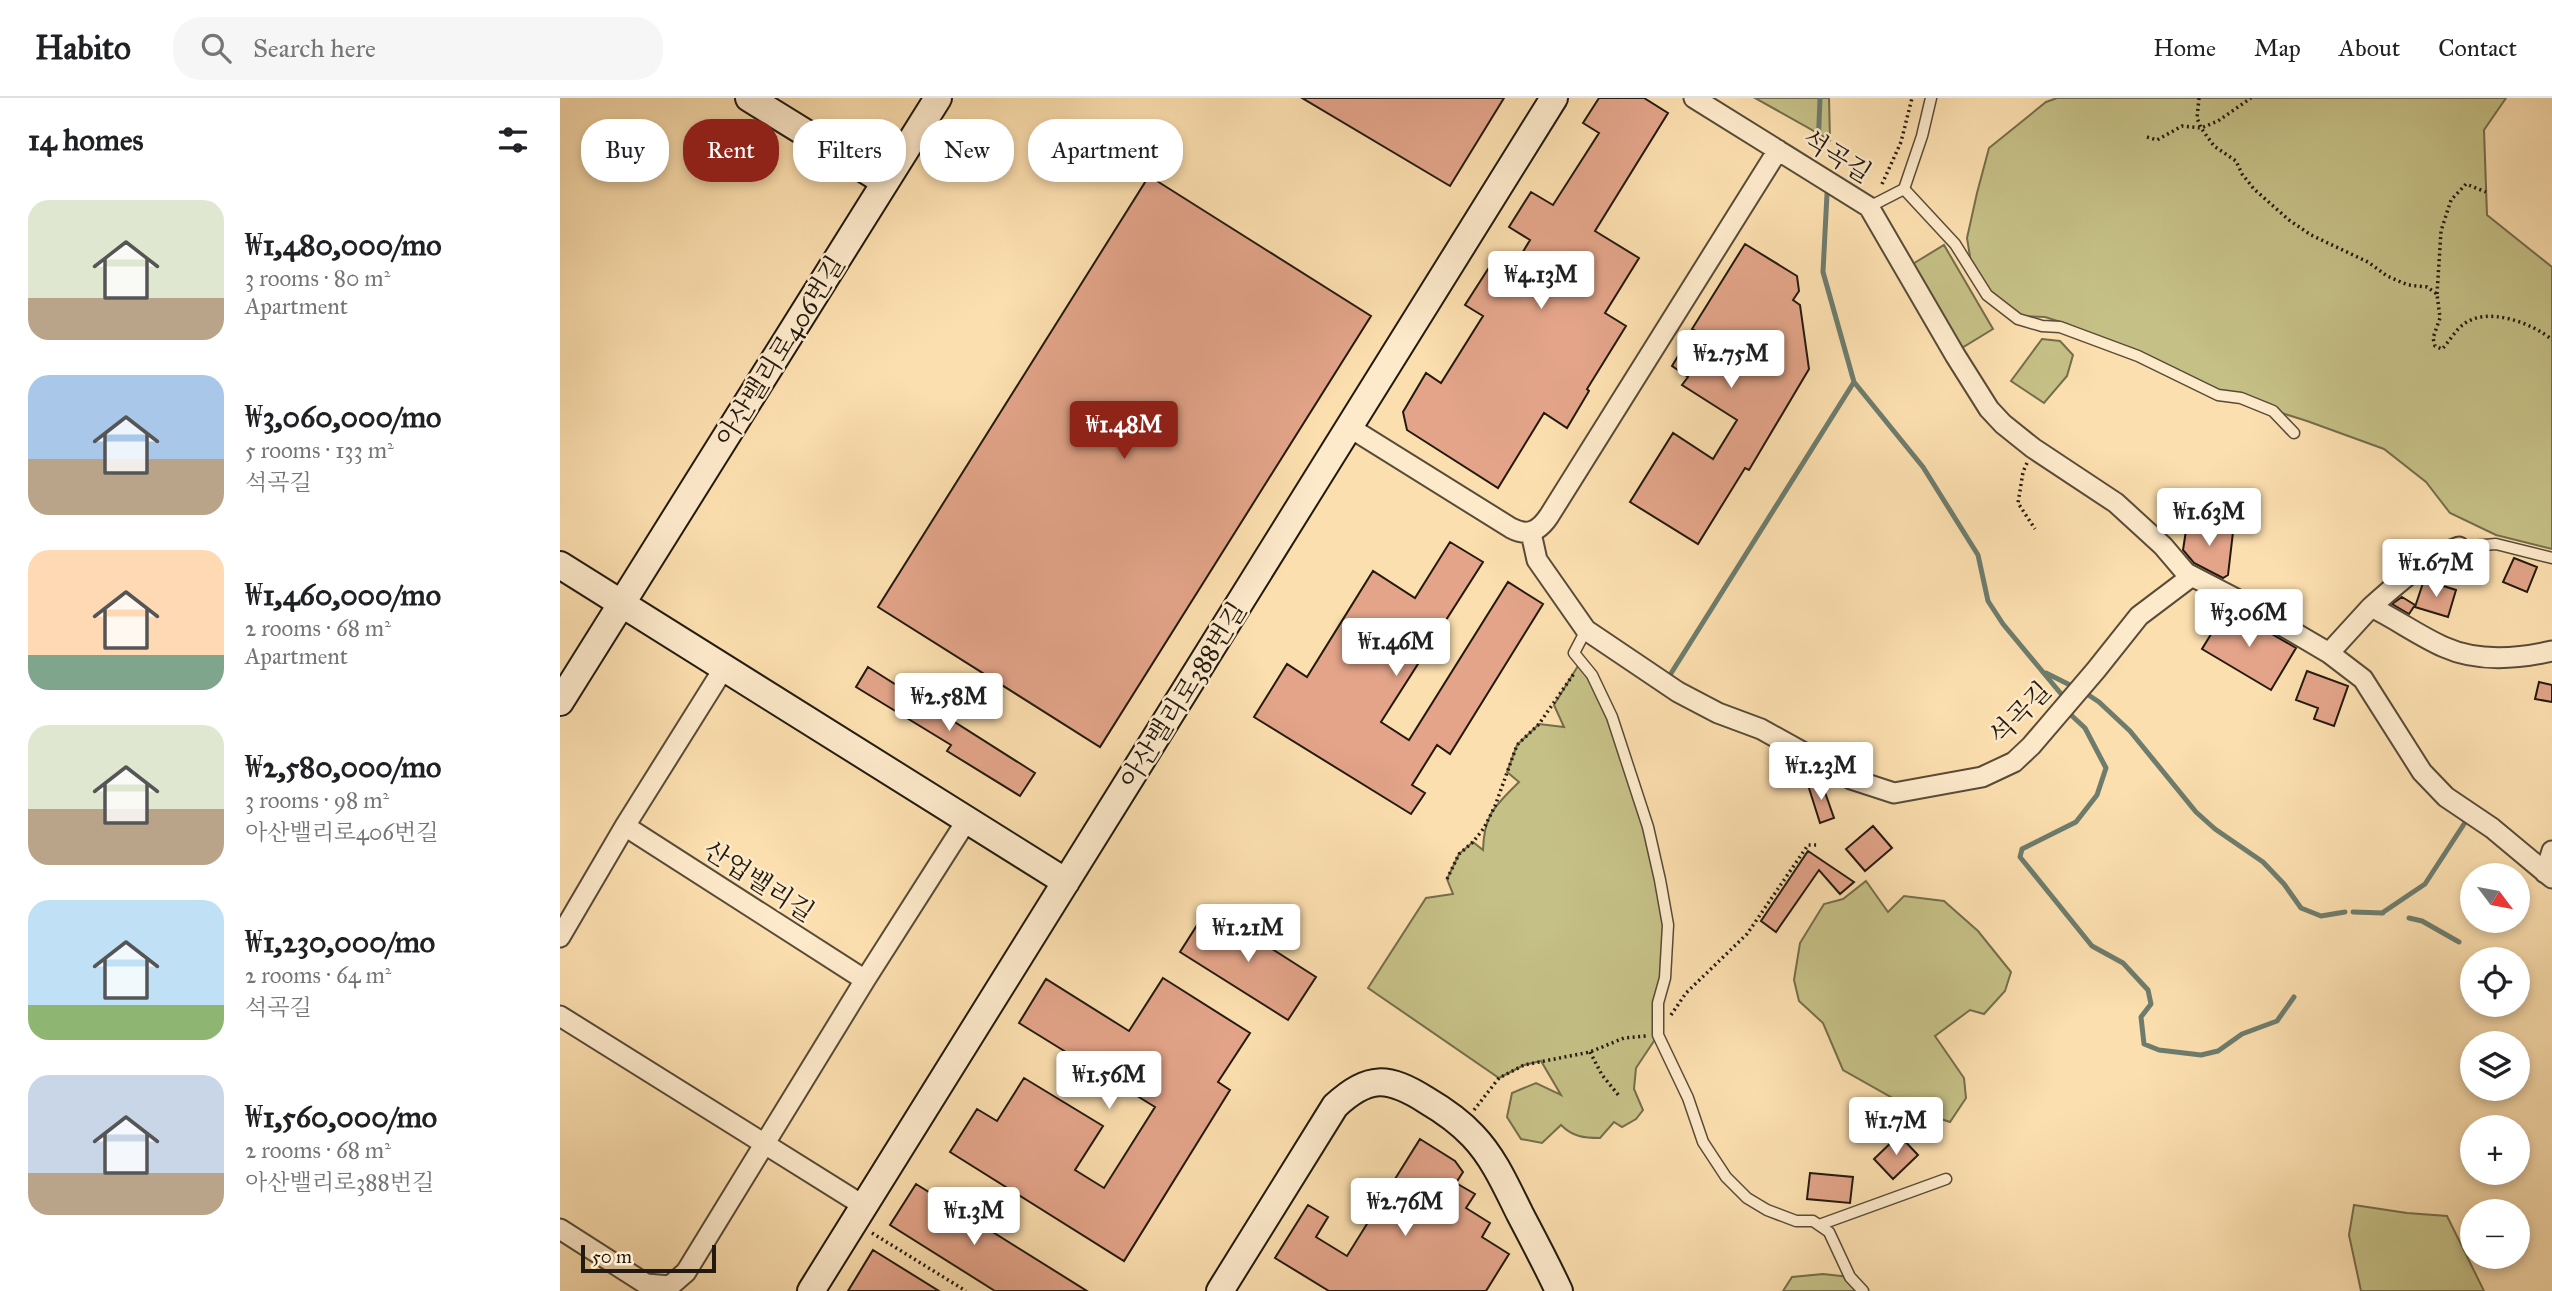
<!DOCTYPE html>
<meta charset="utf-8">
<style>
:root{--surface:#fff;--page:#f6f6f6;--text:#202124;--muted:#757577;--line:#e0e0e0;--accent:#8f2418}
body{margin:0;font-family:"IM FELL Great Primer","Noto Serif KR",serif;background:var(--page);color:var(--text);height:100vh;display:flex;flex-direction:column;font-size:26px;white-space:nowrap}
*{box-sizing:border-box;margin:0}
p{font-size:23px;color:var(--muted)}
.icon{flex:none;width:38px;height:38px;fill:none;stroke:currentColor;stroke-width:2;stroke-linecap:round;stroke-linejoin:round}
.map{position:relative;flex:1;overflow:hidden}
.sheet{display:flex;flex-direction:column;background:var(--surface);width:560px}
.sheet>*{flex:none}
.banner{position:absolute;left:21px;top:21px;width:665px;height:63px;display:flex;gap:14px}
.needle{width:46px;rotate:122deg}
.fabs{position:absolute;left:1900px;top:765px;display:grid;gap:14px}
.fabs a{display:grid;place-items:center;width:70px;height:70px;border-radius:50%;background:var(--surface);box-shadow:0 4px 10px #0003;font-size:35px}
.scale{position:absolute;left:21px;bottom:18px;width:135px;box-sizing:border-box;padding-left:7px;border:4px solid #221a10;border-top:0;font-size:19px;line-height:24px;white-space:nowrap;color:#221a10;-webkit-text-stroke:5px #fdeacb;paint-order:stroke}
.price{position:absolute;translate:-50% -60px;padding:0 16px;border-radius:7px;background:#fff;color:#222;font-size:23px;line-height:46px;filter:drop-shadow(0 2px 4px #0008)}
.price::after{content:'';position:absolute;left:50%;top:42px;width:21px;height:16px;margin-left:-10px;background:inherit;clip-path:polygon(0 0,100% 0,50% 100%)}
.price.active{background:var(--accent);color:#fff}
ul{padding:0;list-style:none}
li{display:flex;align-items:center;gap:21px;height:175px;padding:0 28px}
li span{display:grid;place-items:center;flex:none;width:196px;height:140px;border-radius:21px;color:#555}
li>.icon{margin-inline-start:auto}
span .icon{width:84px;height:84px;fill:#fffc;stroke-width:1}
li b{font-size:30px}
h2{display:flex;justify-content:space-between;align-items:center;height:84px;padding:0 28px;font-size:30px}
.pill{padding:0 24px;border-radius:28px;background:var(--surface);box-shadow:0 4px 10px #0003;font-size:24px;line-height:63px}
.pill.active{background:var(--accent);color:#fff}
header{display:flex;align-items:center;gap:42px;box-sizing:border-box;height:98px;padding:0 35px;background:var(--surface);border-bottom:2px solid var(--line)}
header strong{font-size:33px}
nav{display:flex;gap:38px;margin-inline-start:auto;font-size:24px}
.search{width:490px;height:63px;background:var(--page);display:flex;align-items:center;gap:18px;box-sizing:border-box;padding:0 24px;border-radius:28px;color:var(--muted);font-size:26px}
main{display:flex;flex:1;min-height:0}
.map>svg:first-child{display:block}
.green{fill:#c5c086;stroke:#746d4b;stroke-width:2}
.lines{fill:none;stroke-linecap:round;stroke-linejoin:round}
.stream{stroke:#6d7c6d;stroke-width:5}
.building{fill:#e3a489;stroke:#221a10;stroke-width:2}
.lane-casing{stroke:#584b38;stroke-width:13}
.street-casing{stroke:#584b38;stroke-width:23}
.secondary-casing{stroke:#221a10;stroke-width:30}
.path{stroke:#221a10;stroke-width:3.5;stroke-dasharray:2 3.5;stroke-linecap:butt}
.lane{stroke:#fdeacb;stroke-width:10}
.street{stroke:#fdeacb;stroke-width:19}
.secondary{stroke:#fdeacb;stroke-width:26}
.labels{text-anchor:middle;stroke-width:5;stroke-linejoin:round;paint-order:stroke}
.street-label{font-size:26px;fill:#221a10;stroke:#fdeacb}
</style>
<header>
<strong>Habito</strong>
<div class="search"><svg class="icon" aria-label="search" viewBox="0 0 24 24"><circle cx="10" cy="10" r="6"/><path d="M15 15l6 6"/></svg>Search here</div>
<nav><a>Home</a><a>Map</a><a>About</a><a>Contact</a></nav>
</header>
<main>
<section class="sheet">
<h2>14 homes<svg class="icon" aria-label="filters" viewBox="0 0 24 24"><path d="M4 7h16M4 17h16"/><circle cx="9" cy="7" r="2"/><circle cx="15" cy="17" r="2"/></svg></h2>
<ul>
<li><span style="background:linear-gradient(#dfe7d0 70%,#b9a48a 0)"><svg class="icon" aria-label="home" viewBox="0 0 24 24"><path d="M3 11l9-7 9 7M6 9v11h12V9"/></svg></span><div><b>₩1,480,000/mo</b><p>3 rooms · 80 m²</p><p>Apartment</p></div></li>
<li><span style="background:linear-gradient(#a9c7e8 60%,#b9a48a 0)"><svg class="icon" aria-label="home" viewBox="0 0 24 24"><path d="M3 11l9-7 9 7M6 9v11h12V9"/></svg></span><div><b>₩3,060,000/mo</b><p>5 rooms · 133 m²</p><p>석곡길</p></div></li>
<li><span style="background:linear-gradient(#ffd9b3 75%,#7fa58c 0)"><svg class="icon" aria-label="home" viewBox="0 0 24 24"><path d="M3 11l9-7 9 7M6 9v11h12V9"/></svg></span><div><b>₩1,460,000/mo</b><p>2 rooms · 68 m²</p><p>Apartment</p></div></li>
<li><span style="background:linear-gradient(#dfe7d0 60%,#b9a48a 0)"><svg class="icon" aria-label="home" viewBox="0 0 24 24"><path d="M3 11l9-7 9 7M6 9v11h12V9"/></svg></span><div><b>₩2,580,000/mo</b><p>3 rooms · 98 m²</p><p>아산밸리로406번길</p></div></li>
<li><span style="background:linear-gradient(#bfe0f5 75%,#8fb573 0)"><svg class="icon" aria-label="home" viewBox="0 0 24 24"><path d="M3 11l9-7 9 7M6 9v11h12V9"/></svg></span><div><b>₩1,230,000/mo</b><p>2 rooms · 64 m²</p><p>석곡길</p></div></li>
<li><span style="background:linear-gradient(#c9d6e8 70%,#b9a48a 0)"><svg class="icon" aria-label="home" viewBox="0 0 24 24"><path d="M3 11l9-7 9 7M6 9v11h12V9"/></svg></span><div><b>₩1,560,000/mo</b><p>2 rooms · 68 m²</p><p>아산밸리로388번길</p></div></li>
</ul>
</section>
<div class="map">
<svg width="1992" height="1193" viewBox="0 0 1992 1193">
<rect width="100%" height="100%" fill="#fcdfaf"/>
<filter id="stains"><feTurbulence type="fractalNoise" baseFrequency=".00286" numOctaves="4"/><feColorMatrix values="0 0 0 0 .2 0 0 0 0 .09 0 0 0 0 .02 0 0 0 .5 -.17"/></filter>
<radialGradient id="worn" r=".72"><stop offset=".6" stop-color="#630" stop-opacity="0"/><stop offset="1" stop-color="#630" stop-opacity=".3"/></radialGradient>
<!-- green -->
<path class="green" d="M1195,0H1269L1270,42Z
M1497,0H1946L1924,32L1927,117L1992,169V451L1936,437L1890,415L1866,384L1824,351L1747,323L1629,286L1507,226L1485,219L1463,218L1433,199L1412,171L1407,140L1417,95L1429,50L1486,4Z
M1384,147L1433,231L1400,251L1351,167Z
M1482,241L1500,243L1513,257L1507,278L1484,305L1451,283Z
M1021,563L1032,577L1071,677L1108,827L1098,937L1076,970L1074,991L1083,1012L1076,1021L1062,1029L1054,1024L1040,1040C1024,1040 1013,1039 1001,1027L982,1045L961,1041L947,1019L952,995L976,985L1001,997L981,963L964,967L939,980L808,890L866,800L893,796L887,781L899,756L913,744L923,752C924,716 935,708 959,684L947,674L957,647L979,626L1004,629L994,607Z
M1306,783L1328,814L1344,798L1384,803L1418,833L1451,874L1445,893L1424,916L1410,912L1375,938L1404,980L1406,1000L1390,1024L1354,1012L1283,972L1263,925L1239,903L1234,882L1240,845L1264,806L1283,801Z
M1794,1107L1847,1115L1887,1118L1924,1193H1801L1789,1137Z
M1263,1176L1290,1179L1303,1193H1223L1232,1179Z"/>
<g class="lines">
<!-- stream -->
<path class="stream" d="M1258,52L1260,0
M1267,96L1263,174L1294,284L1363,369L1418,457L1428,503L1443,526L1502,597
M1486,575L1508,586
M1110,577L1294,284
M1524,594L1539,604L1570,633L1636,714L1655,731L1703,764L1724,786L1741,810L1761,818L1785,814
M1510,616L1525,630L1546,670L1537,697L1516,724L1462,751L1460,759L1532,848L1563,865L1588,892L1591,906L1581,919L1584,946L1599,952L1641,957L1658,953L1682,936L1717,923L1734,899
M1793,814L1823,815
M1822,815L1865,786L1906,723
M1849,820L1862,823L1899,844"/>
</g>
<!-- building -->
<path class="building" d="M742,0H944L890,88Z
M1039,0H1084L1108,15L1035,133L1079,160L1045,215L1066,228L1027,291L1029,293L1007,330L984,315L938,390L847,332L843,314L866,275L881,285L923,218L905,207L928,171L946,182L970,142L949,129L971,94L993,107L1039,35L1023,25Z
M589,78L811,218L540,649L318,509Z
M1185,146L1237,178L1239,193L1233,202L1240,207L1249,271L1189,372L1185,370L1138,446L1070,404L1113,335L1153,361L1177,322L1122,287L1128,279L1112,268L1134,232L1132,231Z
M1627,426L1673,434L1668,477L1663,480L1634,465L1623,452Z
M890,444L923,464L821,624L849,642L948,484L983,506L890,656L877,647L852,687L865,695L851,716L694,619L727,566L747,579L813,473L855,500Z
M1954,460L1977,469L1967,494L1943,484Z
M1864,482L1896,492L1888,519L1855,509Z
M1842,499L1855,507L1849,516L1832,506Z
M1667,510L1736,550L1711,592L1642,551Z
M308,569L475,675L460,698L387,653L391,647L296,589Z
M1747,573L1788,588L1774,628L1754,621L1758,610L1736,602Z
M1979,584L1992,587V604L1975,601Z
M1261,683L1274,720L1260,725L1248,687Z
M1313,728L1332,750L1305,773L1286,751Z
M1248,753L1294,784L1280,796L1259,772L1216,834L1201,823Z
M648,810L756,879L728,922L620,854Z
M603,880L690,935L658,984L670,992L564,1163L390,1054L417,1011L437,1023L464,980L543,1028L515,1072L544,1090L595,1009L459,925L486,881L569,933Z
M1339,1037L1358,1057L1333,1081L1314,1061Z
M860,1041L895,1063L903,1074L896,1085L915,1096L906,1110L930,1125L922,1139L949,1156L926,1193H769L715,1160L748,1107L768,1119L756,1139L787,1158Z
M1250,1075L1293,1079L1290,1105L1247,1101Z
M356,1086L527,1193H435L330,1127Z
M313,1152L379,1193H288Z"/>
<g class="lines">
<defs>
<path id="lane" d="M1344,91L1395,146L1427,197L1458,221L1482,228L1500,229L1578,258L1658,297L1681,300L1713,313L1734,335
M1309,109L1344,91L1362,38L1371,0
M1899,449L1936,446L1992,460
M1026,532L1014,555L1032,577L1052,619L1088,729L1100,782L1108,827L1105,880L1098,905V937L1128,1000L1143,1044L1166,1079L1187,1100L1207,1112L1236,1123H1253L1269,1134L1290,1179L1303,1193
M1259,1127L1386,1081"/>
<path id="street" d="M1134,0L1309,109L1395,257L1429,311L1443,326L1473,350L1556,405L1603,448L1626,475L1682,504L1769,555L1803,581L1862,674L1886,699L1932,730L1992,780
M789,329L951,430C968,439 979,433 989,418L1218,52
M971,435L977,462L1026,532L1118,594L1158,615L1201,631L1291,681L1334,695L1422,679L1454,664L1471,648L1536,572L1579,518L1632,478
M1811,509C1838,485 1865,460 1899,449
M1769,555L1811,509C1836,521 1859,538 1884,549C1917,564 1957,561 1992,553
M65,728L305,882
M1985,775L1992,753
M0,839L65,728L164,570
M0,918L304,1108
M0,1131L86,1186L110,1188L126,1174L305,882L407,722"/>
<path id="secondary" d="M189,0L325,84
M0,467L506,784
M0,604L378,0
M251,1193L994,0
M660,1193L775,1008C808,977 828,978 866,1002C883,1012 899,1023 913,1038C934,1060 946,1088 960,1116C973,1141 987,1167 999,1193"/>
</defs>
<!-- lane casing -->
<use href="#lane" class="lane-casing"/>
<!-- street casing -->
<use href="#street" class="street-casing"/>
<!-- secondary casing -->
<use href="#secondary" class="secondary-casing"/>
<!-- path -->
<path class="path" d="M1639,0L1637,20L1641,30L1654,48L1676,63L1682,76L1694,91L1729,122L1751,137L1808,164L1827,178L1848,187L1867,189L1877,196L1880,220L1873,240L1875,248L1882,251C1889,244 1896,231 1904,226C1927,208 1973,225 1992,242
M1587,39L1597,42L1622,28L1641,30L1658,23L1691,0
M1322,86L1341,44L1352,0
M1877,196L1881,133L1891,102L1906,86L1926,94
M1467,365L1463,374L1458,405L1475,431
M887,781L899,756L913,744L924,730L935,708L957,647L979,626L1015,574
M1111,917L1126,895L1187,836L1248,747H1257
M1030,954L1042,977L1060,999
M914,1012L939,980L964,967L1030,954L1064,940L1086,938
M312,1135L406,1193"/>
<!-- lane -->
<use href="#lane" class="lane"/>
<!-- street -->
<use href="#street" class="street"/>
<!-- secondary -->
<use href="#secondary" class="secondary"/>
</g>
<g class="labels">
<!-- street labels -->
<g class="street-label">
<text transform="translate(1277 58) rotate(32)" y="9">석곡길</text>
<text transform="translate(220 253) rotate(-58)" y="9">아산밸리로406번길</text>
<text transform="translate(623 597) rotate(-58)" y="9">아산밸리로388번길</text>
<text transform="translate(1460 615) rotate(-46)" y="9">석곡길</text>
<text transform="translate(199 783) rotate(33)" y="9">산업밸리길</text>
</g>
</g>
<rect width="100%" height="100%" filter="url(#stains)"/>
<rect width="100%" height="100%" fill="url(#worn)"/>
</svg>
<div class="fabs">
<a><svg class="needle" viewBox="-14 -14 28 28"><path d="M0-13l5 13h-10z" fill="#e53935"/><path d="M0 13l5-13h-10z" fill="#757577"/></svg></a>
<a><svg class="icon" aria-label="locate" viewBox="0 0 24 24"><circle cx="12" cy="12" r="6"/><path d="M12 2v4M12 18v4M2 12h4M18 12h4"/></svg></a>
<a><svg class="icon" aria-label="layers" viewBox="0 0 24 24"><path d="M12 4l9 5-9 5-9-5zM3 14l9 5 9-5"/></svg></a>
<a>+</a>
<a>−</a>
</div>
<div class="scale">50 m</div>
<b class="price" style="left:981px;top:213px">₩4.13M</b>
<b class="price" style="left:1171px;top:292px">₩2.75M</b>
<b class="price active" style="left:564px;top:363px">₩1.48M</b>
<b class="price" style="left:1649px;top:450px">₩1.63M</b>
<b class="price" style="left:1876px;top:501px">₩1.67M</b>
<b class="price" style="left:1689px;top:551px">₩3.06M</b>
<b class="price" style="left:836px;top:580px">₩1.46M</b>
<b class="price" style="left:389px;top:635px">₩2.58M</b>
<b class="price" style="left:1261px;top:704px">₩1.23M</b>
<b class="price" style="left:688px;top:866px">₩1.21M</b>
<b class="price" style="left:549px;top:1013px">₩1.56M</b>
<b class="price" style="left:1336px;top:1059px">₩1.7M</b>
<b class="price" style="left:845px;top:1140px">₩2.76M</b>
<b class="price" style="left:414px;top:1149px">₩1.3M</b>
<div class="banner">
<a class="pill">Buy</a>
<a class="pill active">Rent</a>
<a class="pill">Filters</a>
<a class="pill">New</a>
<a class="pill">Apartment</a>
</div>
</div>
</main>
